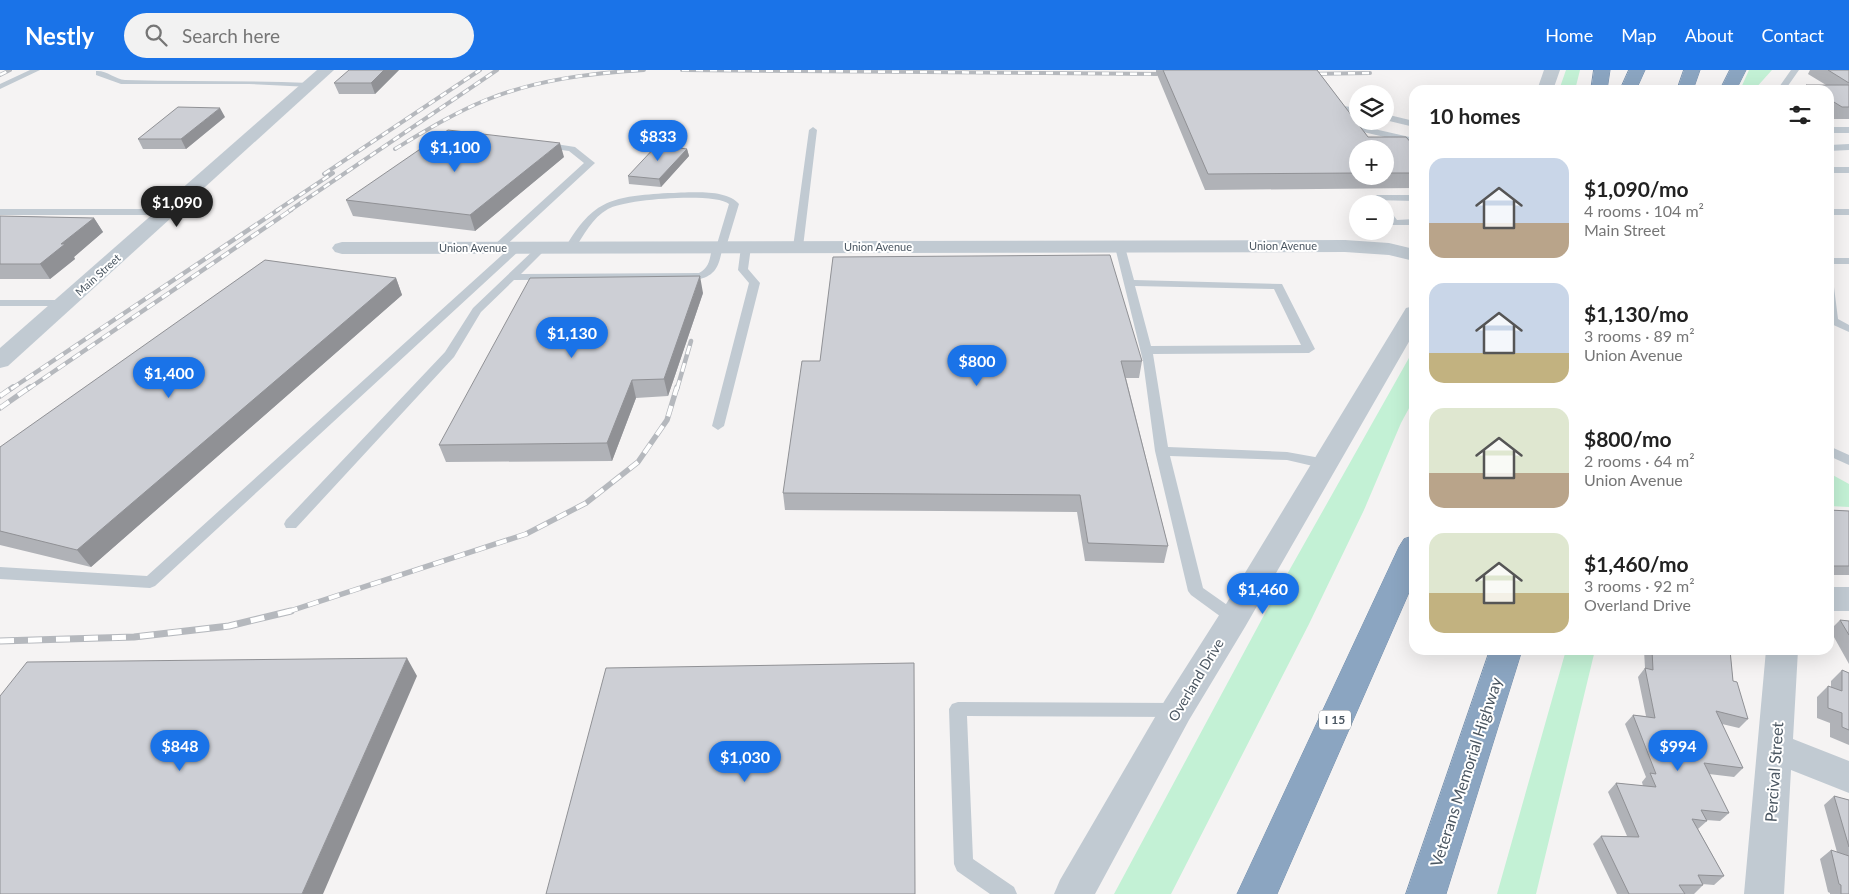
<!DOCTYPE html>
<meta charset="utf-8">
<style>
:root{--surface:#fff;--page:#f2f2f2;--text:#222;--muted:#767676;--accent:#1a73e8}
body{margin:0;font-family:Lato,sans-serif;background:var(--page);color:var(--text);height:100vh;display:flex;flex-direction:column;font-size:19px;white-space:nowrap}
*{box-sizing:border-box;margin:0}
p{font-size:16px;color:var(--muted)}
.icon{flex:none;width:28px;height:28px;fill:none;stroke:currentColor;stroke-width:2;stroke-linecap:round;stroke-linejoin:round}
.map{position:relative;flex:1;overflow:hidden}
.panel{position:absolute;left:1409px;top:15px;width:425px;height:570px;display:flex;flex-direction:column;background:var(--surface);border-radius:15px;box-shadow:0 5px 20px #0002}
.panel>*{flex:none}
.buttons{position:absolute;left:1349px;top:15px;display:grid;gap:10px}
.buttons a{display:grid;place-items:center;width:45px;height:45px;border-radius:50%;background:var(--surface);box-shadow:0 5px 20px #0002;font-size:25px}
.price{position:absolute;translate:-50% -42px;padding:0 11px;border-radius:18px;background:var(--accent);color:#fff;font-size:16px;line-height:32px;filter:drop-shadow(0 1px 2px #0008)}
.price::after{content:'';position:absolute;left:50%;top:30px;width:15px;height:11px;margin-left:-8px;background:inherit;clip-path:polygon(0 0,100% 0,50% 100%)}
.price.selected{background:#222;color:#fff}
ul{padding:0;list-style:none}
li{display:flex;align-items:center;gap:15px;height:125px;padding:0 20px}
li span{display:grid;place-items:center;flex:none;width:140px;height:100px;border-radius:15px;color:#555}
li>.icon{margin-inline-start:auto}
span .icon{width:60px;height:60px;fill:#fffc;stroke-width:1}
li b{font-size:21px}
h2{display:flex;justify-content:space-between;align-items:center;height:60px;padding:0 20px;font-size:21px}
header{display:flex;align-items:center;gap:30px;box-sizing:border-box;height:70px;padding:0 25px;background:var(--accent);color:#fff}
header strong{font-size:24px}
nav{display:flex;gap:28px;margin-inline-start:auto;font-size:18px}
.search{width:350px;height:45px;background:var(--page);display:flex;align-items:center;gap:12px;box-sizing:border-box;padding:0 18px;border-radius:28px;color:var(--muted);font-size:19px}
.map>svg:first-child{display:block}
.green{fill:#c3f1d5}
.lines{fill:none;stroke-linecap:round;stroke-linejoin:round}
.motorway-casing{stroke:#7690ad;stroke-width:1}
.service{fill:#c1cad2;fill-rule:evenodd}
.minor{fill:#c1cad2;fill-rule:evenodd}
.tertiary{fill:#c1cad2;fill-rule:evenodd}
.motorway{fill:#8ba5c1;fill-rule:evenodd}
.rail-far3-casing{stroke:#b5b8bd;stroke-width:4}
.rail-far2-casing{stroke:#b5b8bd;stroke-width:4.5}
.rail-far1-casing{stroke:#b5b8bd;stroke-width:5.5}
.rail-casing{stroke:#b5b8bd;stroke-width:7}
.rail-far3{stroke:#fff;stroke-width:2.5;stroke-dasharray:7;stroke-linecap:butt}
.rail-far2{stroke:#fff;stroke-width:3;stroke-dasharray:9;stroke-linecap:butt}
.rail-far1{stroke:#fff;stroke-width:4;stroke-dasharray:11;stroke-linecap:butt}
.rail{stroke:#fff;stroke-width:5;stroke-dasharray:14;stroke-linecap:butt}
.wall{fill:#b0b2b7;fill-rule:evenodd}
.shaded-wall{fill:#909195}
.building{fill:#cdcfd5;stroke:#909195}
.labels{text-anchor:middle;stroke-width:4;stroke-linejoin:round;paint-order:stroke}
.far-street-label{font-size:11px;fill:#4a5661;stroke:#fff}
.shield{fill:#fff;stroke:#808990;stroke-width:1}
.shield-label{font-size:12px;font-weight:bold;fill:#4a5661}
.street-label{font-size:14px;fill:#4a5661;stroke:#fff}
.near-street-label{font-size:16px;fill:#4a5661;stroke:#fff}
</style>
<header>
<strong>Nestly</strong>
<div class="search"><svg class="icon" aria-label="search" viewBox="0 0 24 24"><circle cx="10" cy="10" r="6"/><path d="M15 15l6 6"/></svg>Search here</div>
<nav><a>Home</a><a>Map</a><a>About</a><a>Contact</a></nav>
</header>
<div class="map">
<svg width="1849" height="824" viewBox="0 0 1849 824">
<rect width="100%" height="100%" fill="#f5f3f3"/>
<!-- green -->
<path class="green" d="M1566,0H1580L1575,20H1559Z
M1749,0H1772L1754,20H1740Z
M1414,279V329L1401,353L1364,440L1309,554L1171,824H1114L1263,547Z
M1829,403L1849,414V437L1829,436Z
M1566,580H1595L1536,824H1497Z"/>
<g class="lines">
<defs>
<path id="motorway" d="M1594,0H1610L1607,20H1591Z
M1629,0H1645L1636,20H1620Z
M1684,0H1700L1693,20H1677Z
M1730,0H1746L1736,20H1720Z
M1414,466V511L1277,824H1237L1399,477L1404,469Z
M1490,580H1522L1446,824H1406Z"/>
</defs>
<!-- motorway casing -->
<use href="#motorway" class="motorway-casing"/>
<!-- service -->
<path class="service" d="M30,0H40L0,19V14Z
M1791,0H1799L1785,20H1777Z
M96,1C106,0 115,9 125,10C187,12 248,10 310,13L314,15L310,17L249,14H121L96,5Z
M1336,35L1358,38V43L1347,41L1361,56L1414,68V74L1355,60L1336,39Z
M1385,44L1414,51V57L1385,50Z
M813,57L817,60L803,177L798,180L793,177L809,60Z
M1829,57H1849V63H1829Z
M543,72L575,77L595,93L501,180H493L492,178L493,176L584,93L569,81L540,77L539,75Z
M1849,74V80L1829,81V75Z
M1829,97H1849V103H1829Z
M668,123C687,123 726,118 739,134L726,177L722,180C719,195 716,205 700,209L514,210L481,242L454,287L296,458H286L284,454L286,450L445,282L473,238L538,176H546L547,178L521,204L699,203C710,197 710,188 712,177L717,174L729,134C716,122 624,129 608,139C592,148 584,165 574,180H566L565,178C594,128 613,127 668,123Z
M1377,125H1414V131L1374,130L1372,128Z
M1385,137L1388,138L1397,150L1414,149V155H1390L1385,147Z
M0,139H168L173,142L168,145H0Z
M1829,139H1849V145H1829Z
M746,174L751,177L748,199L760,213L724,356L718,360L712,356L749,213L738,200L741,177Z
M1120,174L1125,177L1134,210L1282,214L1315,279L1309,283L1153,284L1168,377L1287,382L1326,389L1331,391L1333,394L1331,397L1326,399L1287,390L1170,386L1203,518L1240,544L1242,548L1240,552L1234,554L1228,552L1191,525L1188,521L1155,381L1143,291L1115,177ZM1135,216L1274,219L1301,275L1151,276Z
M516,175L521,178L520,180L155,516L150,518L0,509V497L147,506L512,176Z
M1829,188H1849V194H1829Z
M1829,214L1834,217L1838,249L1849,255V262L1829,253Z
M0,230H66L72,233L66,236H0Z
M1829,376L1849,385V395L1829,386Z
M958,632L1177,633L1183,635L1186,640L1183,645L1177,647L967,646L973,789L1014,817L1017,824H990L957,801L954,794L949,639L952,634Z"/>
<!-- minor -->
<path class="minor" d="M1544,0H1560L1553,20H1537Z
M1345,170L1389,173L1414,179V191L1389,185L1345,182L342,184L335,182L332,178L335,174L342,172Z
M1414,236V263L1245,557L1189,650L1095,824H1054L1060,810L1165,630L1223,539L1403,243L1406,238Z
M1829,517H1849V541H1829Z
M1766,580H1798L1793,669L1849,691V723L1791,700L1784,824H1744Z"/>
<!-- tertiary -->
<path class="tertiary" d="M317,0H334L8,296L0,298V278Z"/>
<!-- motorway -->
<use href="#motorway" class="motorway"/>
<defs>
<path id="rail-far3" d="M682,0L1157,4
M1306,4L1370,3
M0,5L10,0
M395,79C425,61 454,43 486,30C536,10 590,3 644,0
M324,104L480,0
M276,141L333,103
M289,141L497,0"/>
<path id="rail-far2" d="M11,319L278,140
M28,319L291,140
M677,319L691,271"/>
<path id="rail-far1" d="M0,326L13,317
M0,338L30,317
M287,542L526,464L586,433L638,392L667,350L677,317"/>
<path id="rail" d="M0,571L134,567L229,556L291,541"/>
</defs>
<!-- rail-far3 casing -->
<use href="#rail-far3" class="rail-far3-casing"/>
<!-- rail-far2 casing -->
<use href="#rail-far2" class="rail-far2-casing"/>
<!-- rail-far1 casing -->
<use href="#rail-far1" class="rail-far1-casing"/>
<!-- rail casing -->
<use href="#rail" class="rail-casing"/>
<!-- rail-far3 -->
<use href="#rail-far3" class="rail-far3"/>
<!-- rail-far2 -->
<use href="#rail-far2" class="rail-far2"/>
<!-- rail-far1 -->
<use href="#rail-far1" class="rail-far1"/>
<!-- rail -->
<use href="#rail" class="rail"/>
</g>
<!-- wall -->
<path class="wall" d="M399,0L375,24H339L334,13Z
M1156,0H1317L1368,67L1414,76V118L1205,120L1156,2ZM1358,79H1385V106H1358Z
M1810,0H1849V49H1834L1829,46V20H1803L1806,15H1826L1808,4Z
M225,47L186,79H143L138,69Z
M687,79L689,86L661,117L629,114L628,106Z
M564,87L475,161L353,146L346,130Z
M0,146L94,148L103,162L74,187L75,189L50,209H0Z
M396,208L402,225L91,497L0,475V377Z
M703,223L668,326L636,328L612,391L446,392L439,375Z
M820,291H1142L1139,308H1126L1168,476L1164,493L1085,491L1077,442L785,440L783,423Z
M1829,440L1849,441V505H1829Z
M1840,550L1849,551V594L1830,560Z
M1644,580H1730L1733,611L1748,649L1739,658L1722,654L1743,698L1734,707L1709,704L1729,743L1720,751L1706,750L1707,751L1698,759L1724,806L1714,815L1702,814L1703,815L1694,824H1617L1593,774L1601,766H1627L1608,722L1616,713L1643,716L1642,712L1646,707L1625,654L1633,645L1646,646L1638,607L1645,598Z
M1842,600L1849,603V675L1830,667V653L1817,648V627L1828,616L1831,617V611Z
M1834,726L1849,730V824H1830V823L1828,822L1820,789L1831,780L1837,782L1824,735Z"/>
<!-- shaded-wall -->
<path class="shaded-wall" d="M384,0H399L375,24L371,13Z
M220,38L225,47L186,79L181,69Z
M560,73L564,87L475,161L470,145Z
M687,79L689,86L661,117L659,109Z
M94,148L103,162L74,187L75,189L50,209L40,194L61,174Z
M700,206L703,223L668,326L664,309Z
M396,208L402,225L91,497L77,480Z
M632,310L636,328L612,391L607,373Z
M407,588L417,606L323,824H302Z"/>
<!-- building -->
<path class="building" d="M349,0H384L371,13H334Z
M1163,0H1317L1368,67H1406L1414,76V103H1385V79H1358V103L1208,104Z
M1828,0H1849V13Z
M1806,15H1849V37H1842L1829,29V20H1814Z
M178,37L220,38L181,69H138Z
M448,60L560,73L470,145L346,130Z
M657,75L687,79L659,109L628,106Z
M0,146L94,148L61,174H65L40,194H0Z
M1110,185L1142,291H1121L1168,476L1088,473L1080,425L783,423L802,291H820L833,187Z
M265,190L396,208L77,480L0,461V377Z
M700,206L664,309L632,310L607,373L439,375L530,208Z
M1829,440L1849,441V496H1829Z
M1840,550L1849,551V565Z
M1652,580H1730L1733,611L1737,612L1748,649L1716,641L1743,698L1704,693L1729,743L1701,740L1707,751L1692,749L1724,806L1698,805L1703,815H1679L1685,824H1629L1601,766L1639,767L1616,713L1656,717L1650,703L1656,704L1633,645L1655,648L1645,598L1653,600Z
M407,588L302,824H0V626L27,592Z
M914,593L915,824H546L606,598Z
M1842,600L1849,603V660L1842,657V643L1828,638V616L1842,621Z
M1834,726L1849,730V777Z
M1831,780L1849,786V824H1841V815L1839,814Z"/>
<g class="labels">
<!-- far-street labels -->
<g class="far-street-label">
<text x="1283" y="180">Union Avenue</text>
<text x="878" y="181">Union Avenue</text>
<text x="473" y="182">Union Avenue</text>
<text transform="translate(98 205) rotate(-42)" y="4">Main Street</text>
</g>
<!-- shield labels -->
<rect class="shield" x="1319" y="640.5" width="32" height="19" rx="4"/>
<g class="shield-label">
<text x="1335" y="654">I 15</text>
</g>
<!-- street labels -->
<g class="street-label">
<text transform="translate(1196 610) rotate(-59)" y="5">Overland Drive</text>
</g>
<!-- near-street labels -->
<g class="near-street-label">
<text transform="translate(1466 702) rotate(-72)" y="6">Veterans Memorial Highway</text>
<text transform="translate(1774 702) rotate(-86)" y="6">Percival Street</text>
</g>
</g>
</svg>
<div class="buttons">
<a><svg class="icon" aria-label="layers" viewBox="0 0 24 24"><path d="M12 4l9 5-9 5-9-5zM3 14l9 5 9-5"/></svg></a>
<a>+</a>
<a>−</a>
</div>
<b class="price" style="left:658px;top:92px">$833</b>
<b class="price" style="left:455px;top:103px">$1,100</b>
<b class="price selected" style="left:177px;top:158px">$1,090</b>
<b class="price" style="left:572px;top:289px">$1,130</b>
<b class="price" style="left:977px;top:317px">$800</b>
<b class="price" style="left:169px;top:329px">$1,400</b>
<b class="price" style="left:1263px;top:545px">$1,460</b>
<b class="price" style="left:180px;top:702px">$848</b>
<b class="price" style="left:1678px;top:702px">$994</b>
<b class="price" style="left:745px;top:713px">$1,030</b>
<section class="panel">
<h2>10 homes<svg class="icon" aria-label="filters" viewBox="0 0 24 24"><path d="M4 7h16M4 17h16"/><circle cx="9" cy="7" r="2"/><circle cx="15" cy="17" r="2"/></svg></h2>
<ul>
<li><span style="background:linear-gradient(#c9d6e8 65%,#b9a48a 0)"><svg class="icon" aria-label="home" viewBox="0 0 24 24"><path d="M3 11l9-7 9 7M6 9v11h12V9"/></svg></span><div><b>$1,090/mo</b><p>4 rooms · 104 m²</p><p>Main Street</p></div></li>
<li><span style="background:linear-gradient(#c9d6e8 70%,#c2b280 0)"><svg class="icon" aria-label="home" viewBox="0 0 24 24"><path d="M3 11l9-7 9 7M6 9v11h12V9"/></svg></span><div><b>$1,130/mo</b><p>3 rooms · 89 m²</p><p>Union Avenue</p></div></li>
<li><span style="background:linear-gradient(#dfe7d0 65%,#b9a48a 0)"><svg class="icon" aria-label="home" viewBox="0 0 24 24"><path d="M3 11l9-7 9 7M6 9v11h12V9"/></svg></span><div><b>$800/mo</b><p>2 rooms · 64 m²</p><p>Union Avenue</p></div></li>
<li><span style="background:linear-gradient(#dfe7d0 60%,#c2b280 0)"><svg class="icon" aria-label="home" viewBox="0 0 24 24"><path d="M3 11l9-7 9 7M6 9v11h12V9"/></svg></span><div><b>$1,460/mo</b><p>3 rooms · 92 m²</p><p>Overland Drive</p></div></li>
</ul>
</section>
</div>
